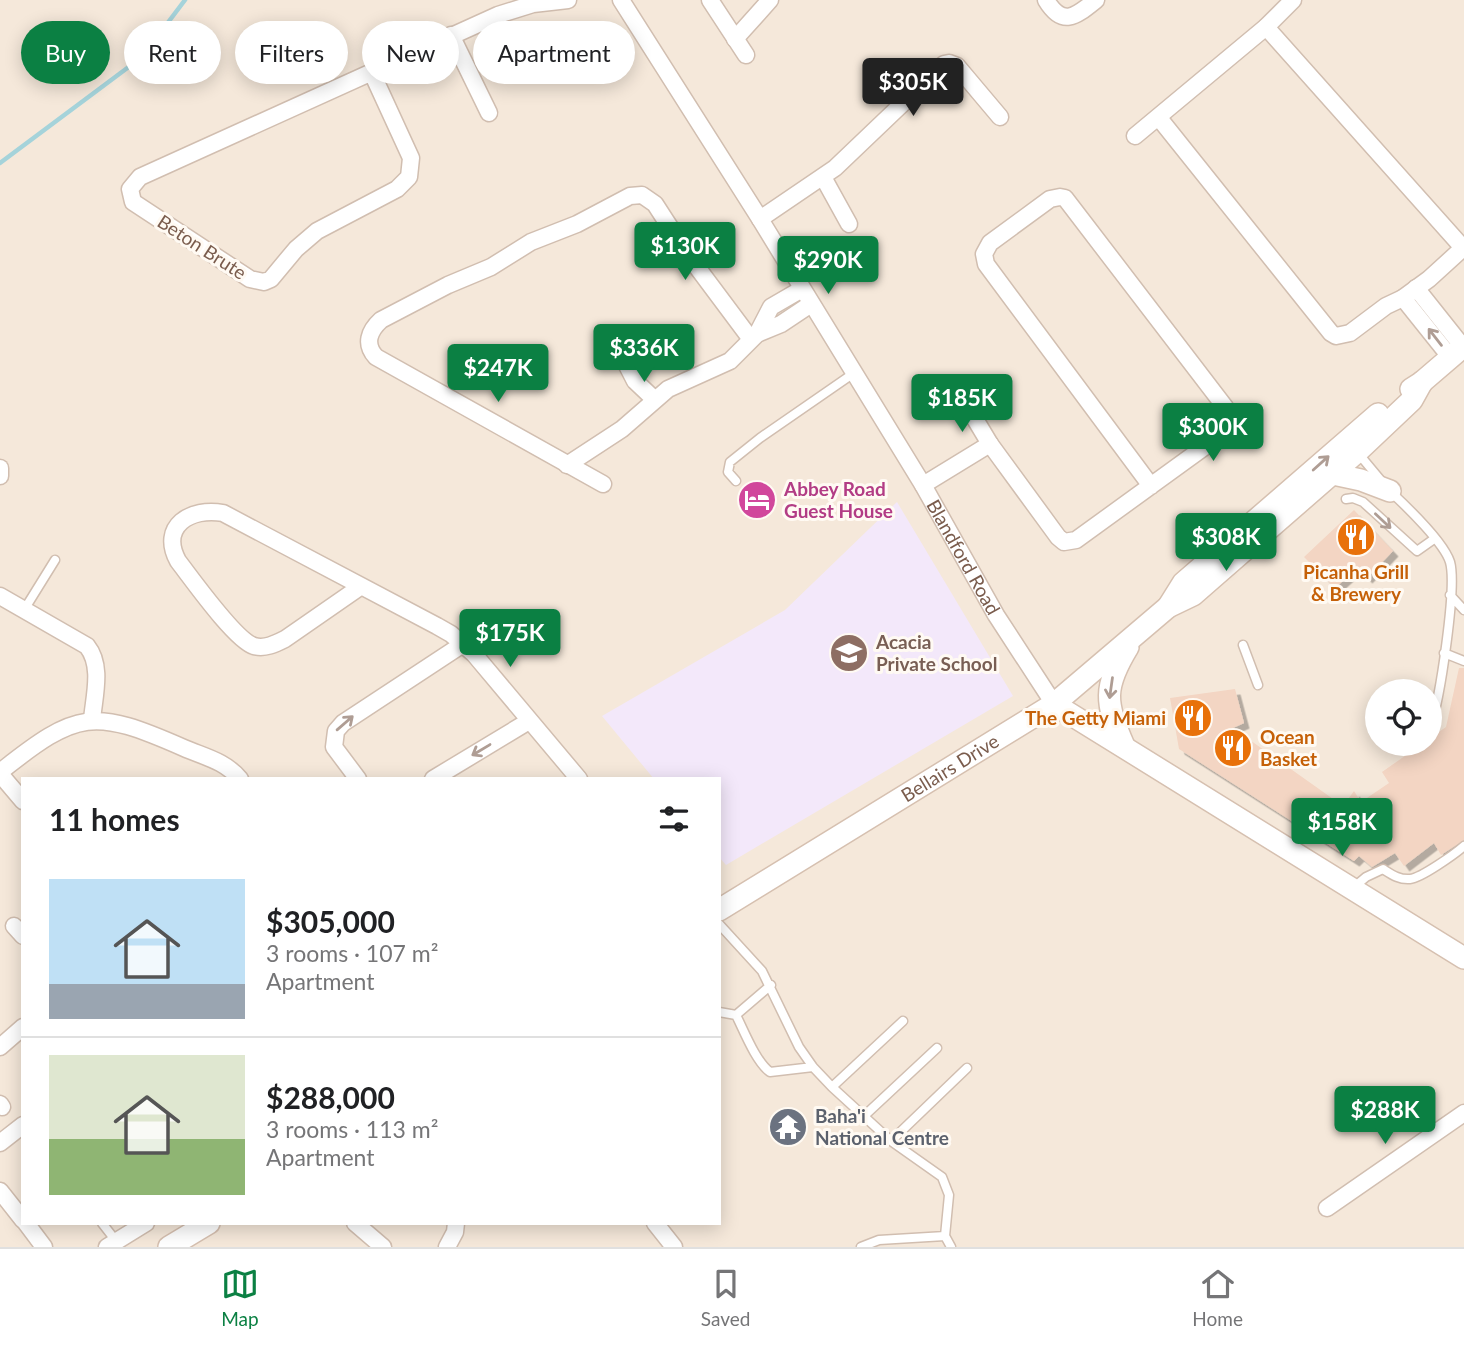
<!DOCTYPE html>
<meta charset="utf-8">
<style>
:root{--surface:#fff;--page:#f2f2f2;--text:#202124;--muted:#757577;--line:#e0e0e0;--accent:#0b8043}
body{margin:0;font-family:Lato,sans-serif;background:var(--page);color:var(--text);height:100vh;display:flex;flex-direction:column;font-size:26px;white-space:nowrap}
*{box-sizing:border-box;margin:0}
p{font-size:23px;color:var(--muted)}
.icon{flex:none;width:38px;height:38px;fill:none;stroke:currentColor;stroke-width:2;stroke-linecap:round;stroke-linejoin:round}
.map{position:relative;flex:1;overflow:hidden}
.panel{position:absolute;left:21px;top:777px;width:700px;height:448px;display:flex;flex-direction:column;background:var(--surface);border-radius:0px;box-shadow:0 4px 18px #0003}
.panel>*{flex:none}
.hud{position:absolute;left:21px;top:21px;width:700px;height:63px;display:flex;gap:14px}
.tools{position:absolute;left:1365px;top:679px;display:grid;gap:14px}
.tools a{display:grid;place-items:center;width:77px;height:77px;border-radius:50%;background:var(--surface);box-shadow:0 4px 18px #0003;font-size:35px}
.price{position:absolute;translate:-50% -60px;padding:0 16px;border-radius:7px;background:var(--accent);color:#fff;font-size:23px;line-height:46px;filter:drop-shadow(0 2px 4px #0008)}
.price::after{content:'';position:absolute;left:50%;top:42px;width:21px;height:16px;margin-left:-10px;background:inherit;clip-path:polygon(0 0,100% 0,50% 100%)}
.price.current{background:#222;color:#fff}
ul{padding:0;list-style:none}
li{display:flex;align-items:center;gap:21px;height:175px;padding:0 28px}
li+li{border-top:2px solid var(--line)}
li span{display:grid;place-items:center;flex:none;width:196px;height:140px;border-radius:0px;color:#555}
li>.icon{margin-inline-start:auto}
span .icon{width:84px;height:84px;fill:#fffc;stroke-width:1}
li b{font-size:30px}
h2{display:flex;justify-content:space-between;align-items:center;height:84px;padding:0 28px;font-size:30px}
.chip{padding:0 24px;border-radius:32px;background:var(--surface);box-shadow:0 4px 18px #0003;font-size:24px;line-height:63px}
.chip.current{background:var(--accent);color:#fff}
.tabs{display:flex;justify-content:space-around;align-items:center;height:98px;border-top:2px solid var(--line);background:var(--surface);font-size:19px;color:var(--muted)}
.tabs a{display:grid;justify-items:center;gap:4px}
.tabs .current{color:var(--accent)}
.map>svg:first-child{display:block}
.residential{fill:#f5e8da;fill-rule:evenodd}
.education{fill:#f3e8fa}
.lines{fill:none;stroke-linecap:round;stroke-linejoin:round}
.stream{stroke:#a5d3da;stroke-width:4.5}
.building{fill:#f3d5c3;filter:url(#shadow)}
.lane-casing{stroke:#d1beb0;stroke-width:11}
.street-casing{stroke:#d1beb0;stroke-width:19}
.secondary-casing{stroke:#d6c0b0;stroke-width:24}
.lane{stroke:#fff;stroke-width:8}
.street{stroke:#fff;stroke-width:16}
.secondary{stroke:#fff;stroke-width:21}
.oneway{stroke:#af9d94}
.labels{text-anchor:middle;stroke-width:6;stroke-linejoin:round;paint-order:stroke}
.street-label{font-size:19px;fill:#7a5c4d;stroke:#fffaf3}
.hotel-label{font-size:19px;font-weight:bold;fill:#b23c85;stroke:#fffaf3;text-anchor:start}
.food-label{font-size:19px;font-weight:bold;fill:#c56008;stroke:#fffaf3}
.education-label{font-size:19px;font-weight:bold;fill:#785e54;stroke:#fffaf3;text-anchor:start}
.worship-label{font-size:19px;font-weight:bold;fill:#5b616d;stroke:#fffaf3;text-anchor:start}
</style>
<div class="map">
<svg width="1464" height="1247" viewBox="0 0 1464 1247">
<defs>
<filter id="shadow"><feDropShadow dx="5.5" dy="5.5" stdDeviation="0" flood-color="#0004"/></filter>
</defs>
<rect width="100%" height="100%" fill="#fdf6ec"/>
<!-- residential -->
<path class="residential" d="M0,0H1464V1247H0ZM1377,691H1430V744H1377ZM23,779H719V1223H23Z"/>
<!-- education -->
<path class="education" d="M897,502L1013,696L726,865L719,857V779H654L602,716L785,610Z"/>
<g class="lines">
<!-- stream -->
<path class="stream" d="M0,163L142,57L185,0"/>
</g>
<!-- building -->
<path class="building" d="M1354,510L1393,551L1367,578L1357,568L1335,588L1304,557Z
M1459,668H1464V840L1441,855L1434,843L1404,866L1395,853L1372,867L1359,856L1354,861L1179,749L1170,698L1235,689L1244,723L1233,728L1343,806L1354,791L1361,802L1389,783L1382,772L1422,744H1430V738L1446,727Z"/>
<g class="lines">
<defs>
<path id="lane" d="M1358,453L1383,483
M736,481L728,472L730,462L760,438L854,373
M1392,493C1407,507 1444,543 1450,562C1457,586 1440,701 1430,727
M1346,499L1353,498L1363,502L1417,551L1434,539
M1450,595L1464,610
M24,610L55,560
M1243,645L1258,685
M1444,653L1464,661
M1353,888L1366,877L1383,869C1391,874 1399,880 1410,879C1421,878 1455,854 1464,846
M719,924L762,971L799,1047L813,1067L832,1087L891,1141L942,1177L949,1195L945,1236L951,1247
M771,985L736,1015C744,1031 756,1062 770,1072L813,1067
M719,1012L736,1015
M832,1087L903,1021
M863,1117L937,1048
M891,1141L967,1068
M102,1223L116,1241
M861,1247L879,1240L945,1236"/>
<g id="street">
<path id="s1" d="M621,0L760,219L923,485L996,615L1054,704"/>
<path d="M710,0L746,55"/>
<path d="M1046,0C1063,28 1076,16 1096,0"/>
<path d="M1266,27L1464,249"/>
<path d="M451,35L489,113"/>
<path d="M735,39L770,0"/>
<path d="M372,73L411,158L409,177L397,189L317,231L296,249L271,279L264,282L250,279L133,202L130,189L140,177L498,15L533,4L568,0"/>
<path d="M1159,118L1331,333L1336,336L1350,333L1386,306L1403,298L1429,279L1463,248"/>
<path d="M1135,136L1266,27L1293,0"/>
<path d="M823,177L849,224"/>
<path d="M760,219L835,168L944,64L949,63L957,66L1000,117"/>
<path d="M1416,288L1463,347"/>
<path d="M1403,298L1451,358"/>
<path d="M757,334L771,307L802,289"/>
<path d="M607,336L615,342L635,381L654,399"/>
<path d="M966,404L990,444L1058,537L1064,542L1076,540L1225,432C1231,423 1230,416 1225,407L1065,198L1060,197L1050,199L990,243L984,254L986,264L1151,486"/>
<path d="M567,465L622,429L668,389L730,361L757,334L781,324L811,304"/>
<path d="M0,468V476"/>
<path d="M603,484L376,357C364,344 369,331 381,320L448,285L491,267L531,242L577,224L630,196L642,195L655,204L688,255L750,338"/>
<path d="M923,485L990,444"/>
<path d="M360,587L285,639C275,644 265,649 254,646C235,640 192,579 178,561C159,526 191,507 223,513L437,626L451,634L474,654L579,779"/>
<path d="M0,596L87,646C103,666 94,696 92,720"/>
<path d="M0,772C78,710 93,708 184,748C205,757 225,761 240,779"/>
<path d="M0,774L23,801"/>
<path d="M358,779L334,747L336,731L343,723L463,644"/>
<path d="M433,779L529,721"/>
<path d="M14,926L23,936"/>
<path d="M0,1047L23,1027"/>
<path d="M0,1104L2,1107"/>
<path d="M0,1143L23,1125"/>
<path d="M0,1191L23,1220"/>
<path d="M1327,1208L1464,1113"/>
<path d="M26,1223L44,1247"/>
<path d="M355,1223L383,1247"/>
<path d="M655,1223L674,1247"/>
<path d="M107,1247L146,1223"/>
<path d="M447,1247L455,1232L456,1223"/>
</g>
<g id="secondary">
<path d="M1411,389L1422,382L1464,346"/>
<path d="M1333,474L1361,480L1390,491"/>
<path d="M1168,607L1183,583L1378,414"/>
<path d="M1054,704L1464,958"/>
<path d="M1124,746C1105,702 1103,688 1128,647"/>
<path id="s2" d="M719,910L1054,704L1168,607L1193,595L1357,452L1412,400L1422,382"/>
<path d="M169,1247L209,1223"/>
</g>
</defs>
<!-- lane casing -->
<use href="#lane" class="lane-casing"/>
<!-- street casing -->
<use href="#street" class="street-casing"/>
<!-- secondary casing -->
<use href="#secondary" class="secondary-casing"/>
<!-- lane -->
<use href="#lane" class="lane"/>
<!-- street -->
<use href="#street" class="street"/>
<!-- secondary -->
<use href="#secondary" class="secondary"/>
</g>
<!-- one-way arrows -->
<defs><path id="oneway-shaft" d="M-6 0H5M1.5-3L5.5 0L1.5 3" fill="none" stroke-width="1.6" stroke-linecap="round" stroke-linejoin="round" transform="scale(1.75)"/></defs>
<g class="oneway">
<use href="#oneway-shaft" transform="translate(1435 337) rotate(-128)"/>
<use href="#oneway-shaft" transform="translate(1321 463) rotate(-42)"/>
<use href="#oneway-shaft" transform="translate(1383 521) rotate(43)"/>
<use href="#oneway-shaft" transform="translate(1111 688) rotate(98)"/>
<use href="#oneway-shaft" transform="translate(345 723) rotate(-41)"/>
<use href="#oneway-shaft" transform="translate(481 750) rotate(149)"/>
</g>
<!-- icons -->
<defs>
<symbol id="hotel-disc" viewBox="-11 -11 22 22"><circle r="9.5" fill="#d1479c" stroke="#fffaf3"/><path d="M-6-4.5h1.5V1H6V5H4.5V3h-9V5H-6ZM-4 0a1.8 1.8 0 1 1 3.6 0ZM.5 0V-2.5h3Q6-2.5 6 0Z" fill="#fff"/></symbol>
<symbol id="restaurant-disc" viewBox="-11 -11 22 22"><circle r="9.5" fill="#e8710a" stroke="#fffaf3"/><path d="M-5-6h1v4h1v-4h1v4h1v-4h1v5L-1.5 .5V6h-2V.5L-5-1ZM5-6V6H3V1.5H1.5Q1.5-4 5-6Z" fill="#fff"/></symbol>
<symbol id="school-disc" viewBox="-11 -11 22 22"><circle r="9.5" fill="#8d6e63" stroke="#fffaf3"/><path d="M0-5L7-2L0 1L-7-2ZM-4 1L0 2.5L4 1V4Q0 6-4 4Z" fill="#fff"/></symbol>
<symbol id="temple-disc" viewBox="-11 -11 22 22"><circle r="9.5" fill="#6b7280" stroke="#fffaf3"/><path d="M0-6L5-2H3V0L6.5 2.5H4V6H1.5V3h-3V6H-4V2.5H-6.5L-3 0V-2H-5Z" fill="#fff"/></symbol>
</defs>
<g fill-rule="evenodd">
<use href="#hotel-disc" x="735" y="478" width="44" height="44"/>
<use href="#restaurant-disc" x="1334" y="515" width="44" height="44"/>
<use href="#school-disc" x="827" y="631" width="44" height="44"/>
<use href="#restaurant-disc" x="1171" y="696" width="44" height="44"/>
<use href="#restaurant-disc" x="1211" y="726" width="44" height="44"/>
<use href="#temple-disc" x="766" y="1105" width="44" height="44"/>
</g>
<g class="labels">
<!-- street labels -->
<g class="street-label">
<text transform="translate(202 247) rotate(33)" y="7">Beton Brute</text>
<text dy="7" stroke="none"><textPath href="#s1" startOffset="654">Blandford Road</textPath></text>
<text dy="7" stroke="none"><textPath href="#s2" startOffset="271">Bellairs Drive</textPath></text>
</g>
<!-- hotel labels -->
<g class="hotel-label">
<text x="784" y="496">Abbey Road<tspan x="784" dy="22">Guest House</tspan></text>
</g>
<!-- food labels -->
<g class="food-label">
<text x="1356" y="579">Picanha Grill<tspan x="1356" dy="22">&amp; Brewery</tspan></text>
<text x="1166" y="725" text-anchor="end">The Getty Miami</text>
<text x="1260" y="744" text-anchor="start">Ocean<tspan x="1260" dy="22">Basket</tspan></text>
</g>
<!-- education labels -->
<g class="education-label">
<text x="876" y="649">Acacia<tspan x="876" dy="22">Private School</tspan></text>
</g>
<!-- worship labels -->
<g class="worship-label">
<text x="815" y="1123">Baha'i<tspan x="815" dy="22">National Centre</tspan></text>
</g>
</g>
</svg>
<div class="tools">
<a><svg class="icon" aria-label="locate" viewBox="0 0 24 24"><circle cx="12" cy="12" r="6"/><path d="M12 2v4M12 18v4M2 12h4M18 12h4"/></svg></a>
</div>
<b class="price current" style="left:913px;top:118px">$305K</b>
<b class="price" style="left:685px;top:282px">$130K</b>
<b class="price" style="left:828px;top:296px">$290K</b>
<b class="price" style="left:644px;top:384px">$336K</b>
<b class="price" style="left:498px;top:404px">$247K</b>
<b class="price" style="left:962px;top:434px">$185K</b>
<b class="price" style="left:1213px;top:463px">$300K</b>
<b class="price" style="left:1226px;top:573px">$308K</b>
<b class="price" style="left:510px;top:669px">$175K</b>
<b class="price" style="left:1342px;top:858px">$158K</b>
<b class="price" style="left:1385px;top:1146px">$288K</b>
<div class="hud">
<a class="chip current">Buy</a>
<a class="chip">Rent</a>
<a class="chip">Filters</a>
<a class="chip">New</a>
<a class="chip">Apartment</a>
</div>
<section class="panel">
<h2>11 homes<svg class="icon" aria-label="filters" viewBox="0 0 24 24"><path d="M4 7h16M4 17h16"/><circle cx="9" cy="7" r="2"/><circle cx="15" cy="17" r="2"/></svg></h2>
<ul>
<li><span style="background:linear-gradient(#bfe0f5 75%,#9aa5b1 0)"><svg class="icon" aria-label="home" viewBox="0 0 24 24"><path d="M3 11l9-7 9 7M6 9v11h12V9"/></svg></span><div><b>$305,000</b><p>3 rooms · 107 m²</p><p>Apartment</p></div></li>
<li><span style="background:linear-gradient(#dfe7d0 60%,#8fb573 0)"><svg class="icon" aria-label="home" viewBox="0 0 24 24"><path d="M3 11l9-7 9 7M6 9v11h12V9"/></svg></span><div><b>$288,000</b><p>3 rooms · 113 m²</p><p>Apartment</p></div></li>
</ul>
</section>
</div>
<nav class="tabs">
<a class="current"><svg class="icon" aria-label="map" viewBox="0 0 24 24"><path d="M3 6l6-2 6 2 6-2v14l-6 2-6-2-6 2zM9 4v14M15 6v14"/></svg>Map</a>
<a><svg class="icon" aria-label="saved" viewBox="0 0 24 24"><path d="M7 4h10v16l-5-4-5 4z"/></svg>Saved</a>
<a><svg class="icon" aria-label="home" viewBox="0 0 24 24"><path d="M3 11l9-7 9 7M6 9v11h12V9"/></svg>Home</a>
</nav>
